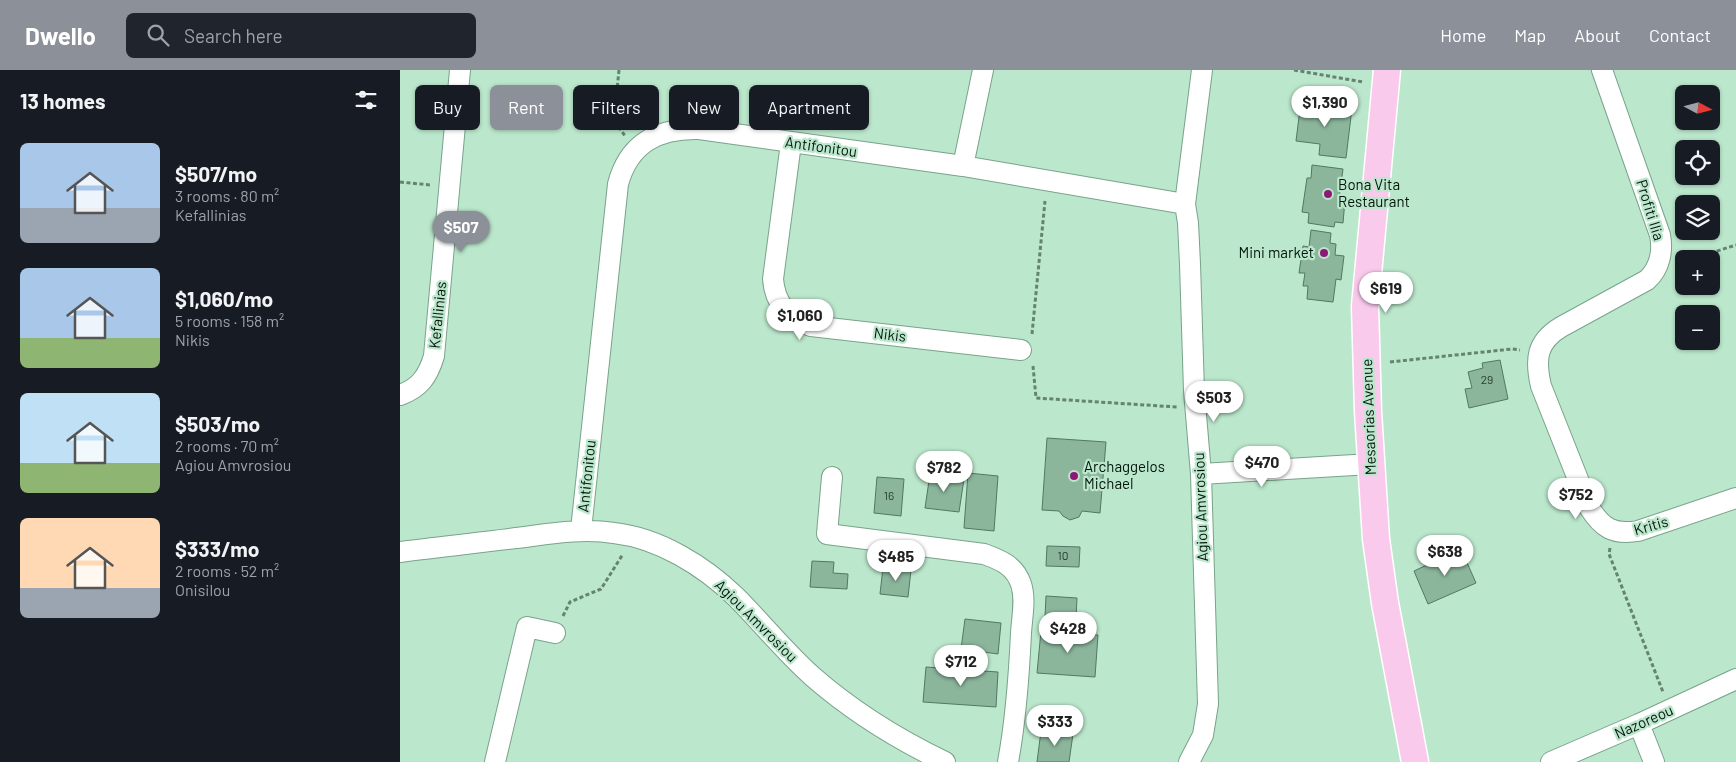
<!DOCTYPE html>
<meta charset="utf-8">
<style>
:root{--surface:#171b24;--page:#20242c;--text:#f1f3f6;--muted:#9ea1a6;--accent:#8c9099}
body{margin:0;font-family:Barlow,sans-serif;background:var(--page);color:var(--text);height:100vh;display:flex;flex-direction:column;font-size:19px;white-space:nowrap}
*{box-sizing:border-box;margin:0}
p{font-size:16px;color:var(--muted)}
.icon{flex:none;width:28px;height:28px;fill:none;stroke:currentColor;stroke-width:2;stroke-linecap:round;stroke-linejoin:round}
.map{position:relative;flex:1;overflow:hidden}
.drawer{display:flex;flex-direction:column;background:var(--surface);width:400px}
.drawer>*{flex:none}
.guide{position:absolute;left:15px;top:15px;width:475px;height:45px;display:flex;gap:10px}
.needle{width:32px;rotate:97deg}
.controls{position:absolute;left:1275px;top:15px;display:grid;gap:10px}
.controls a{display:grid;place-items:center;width:45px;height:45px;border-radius:8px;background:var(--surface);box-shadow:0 1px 4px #0004;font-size:25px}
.price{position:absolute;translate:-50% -42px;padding:0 11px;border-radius:18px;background:#fff;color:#222;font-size:16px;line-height:32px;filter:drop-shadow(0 1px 2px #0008)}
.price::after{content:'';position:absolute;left:50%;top:30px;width:15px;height:11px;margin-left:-8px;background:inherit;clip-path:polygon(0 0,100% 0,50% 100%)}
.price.on{background:var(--accent);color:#fff}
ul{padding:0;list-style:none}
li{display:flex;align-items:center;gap:15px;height:125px;padding:0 20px}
li span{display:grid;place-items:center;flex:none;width:140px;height:100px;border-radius:8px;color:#555}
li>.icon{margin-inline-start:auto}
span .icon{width:60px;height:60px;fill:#fffc;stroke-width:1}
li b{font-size:21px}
h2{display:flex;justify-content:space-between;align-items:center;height:60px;padding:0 20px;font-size:21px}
.pill{padding:0 18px;border-radius:8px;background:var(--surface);box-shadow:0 1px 4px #0004;font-size:18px;line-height:45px}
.pill.on{background:var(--accent);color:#fff}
header{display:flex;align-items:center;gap:30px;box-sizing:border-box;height:70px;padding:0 25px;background:var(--accent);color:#fff}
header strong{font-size:24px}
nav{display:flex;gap:28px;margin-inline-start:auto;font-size:18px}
.search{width:350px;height:45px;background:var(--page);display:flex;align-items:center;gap:12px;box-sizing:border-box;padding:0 18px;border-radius:8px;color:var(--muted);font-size:19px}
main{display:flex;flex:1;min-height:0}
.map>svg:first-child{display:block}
.building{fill:#8bb69c;stroke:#507962}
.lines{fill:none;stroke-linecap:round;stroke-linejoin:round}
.minor-casing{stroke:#79a38a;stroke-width:22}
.major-casing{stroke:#fff;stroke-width:29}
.path{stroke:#648370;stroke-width:3;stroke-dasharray:4 2.5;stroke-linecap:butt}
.minor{stroke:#fff;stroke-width:20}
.major{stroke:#facaec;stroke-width:26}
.poi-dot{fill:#8f1877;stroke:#bbe7cc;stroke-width:2}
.labels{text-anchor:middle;stroke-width:4.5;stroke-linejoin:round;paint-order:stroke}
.number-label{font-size:12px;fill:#263d30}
.street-label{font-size:15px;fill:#05150c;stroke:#bbe7cc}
.poi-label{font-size:15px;fill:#05150c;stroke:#bbe7cc;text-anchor:start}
</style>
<header>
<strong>Dwello</strong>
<div class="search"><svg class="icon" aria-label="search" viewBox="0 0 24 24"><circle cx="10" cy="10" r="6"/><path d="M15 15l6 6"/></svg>Search here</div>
<nav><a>Home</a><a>Map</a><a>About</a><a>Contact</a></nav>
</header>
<main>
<section class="drawer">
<h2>13 homes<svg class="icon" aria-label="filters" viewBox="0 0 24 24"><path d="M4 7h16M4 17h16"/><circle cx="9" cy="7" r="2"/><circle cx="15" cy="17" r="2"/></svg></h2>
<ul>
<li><span style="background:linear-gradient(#a9c7e8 65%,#9aa5b1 0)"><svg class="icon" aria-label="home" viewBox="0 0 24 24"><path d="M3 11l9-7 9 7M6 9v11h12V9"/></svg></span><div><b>$507/mo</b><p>3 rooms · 80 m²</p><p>Kefallinias</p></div></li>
<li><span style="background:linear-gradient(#a9c7e8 70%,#8fb573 0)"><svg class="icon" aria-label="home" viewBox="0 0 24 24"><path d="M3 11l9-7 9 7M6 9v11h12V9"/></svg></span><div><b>$1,060/mo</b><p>5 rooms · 158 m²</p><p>Nikis</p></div></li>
<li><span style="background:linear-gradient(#bfe0f5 70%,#8fb573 0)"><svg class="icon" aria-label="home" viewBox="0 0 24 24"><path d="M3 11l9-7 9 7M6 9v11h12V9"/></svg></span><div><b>$503/mo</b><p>2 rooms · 70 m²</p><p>Agiou Amvrosiou</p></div></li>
<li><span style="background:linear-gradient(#ffd9b3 70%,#9aa5b1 0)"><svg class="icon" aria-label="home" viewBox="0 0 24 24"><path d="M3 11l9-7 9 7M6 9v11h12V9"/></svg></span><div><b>$333/mo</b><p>2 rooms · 52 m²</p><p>Onisilou</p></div></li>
</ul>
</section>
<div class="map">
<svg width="1336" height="692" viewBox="0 0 1336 692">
<rect width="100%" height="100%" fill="#bbe7cc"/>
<!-- building -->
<path class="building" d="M901,31L952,38L946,88L919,85L920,74L896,71Z
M912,95L943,99L939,129L945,130L943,153L935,152L934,157L908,153L909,143L902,142L907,108H911Z
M911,160L931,163L930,173L936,174L935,185L944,186L941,210L936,209L933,232L907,229L908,216H903L905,203H899L903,176L909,177Z
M1100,290L1108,329L1069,338L1065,319L1072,318L1068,302L1083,298L1082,293Z
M647,368L706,372L700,443L682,441L679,447L670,450L663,446L659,441L642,440Z
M568,403L598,406L594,461L564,458Z
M530,404L564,409L559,442L525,438Z
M477,407L504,409L501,446L474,443Z
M647,476L680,477L679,497L646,496Z
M1061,479L1076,513L1028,534L1014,501Z
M412,491L434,492L433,503L448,504L447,519L410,517Z
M483,497L511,500L508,527L480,524Z
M646,526L677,528L676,549L645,547Z
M565,549L601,553L598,584L561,579Z
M641,561L698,565L695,607L637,603Z
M526,597L598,602L596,637L523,632Z
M641,661L673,664L669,692H637Z"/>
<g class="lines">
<defs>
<path id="minor" d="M1202,0L1260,165C1263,181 1260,198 1247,210L1161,257C1136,272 1135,290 1141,316L1189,437C1202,458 1213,465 1238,461L1336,428
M391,73L373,209C375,234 388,248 411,256L621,280
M563,96L583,0
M0,325C20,318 28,306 34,286L60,0
M801,404L971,394
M432,407L427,464L584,484C601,490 615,496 621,514C626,529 622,547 621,563C619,606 616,649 608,692
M181,460L218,114C229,73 258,58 299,59L563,96L785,134
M0,482C39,477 78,473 116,468C149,464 181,458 214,463C259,468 304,496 336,527C362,553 385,582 412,606C452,641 497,669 545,692
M1239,654L1254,692
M95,692L127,557L155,563
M789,692L803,665L808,634L801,404L794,321L790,194L788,153L785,134L802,0
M1151,692L1239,654L1336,609"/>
<path id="major" d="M987,0L965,236L968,341L976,469L985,533L1015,692"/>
</defs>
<!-- minor casing -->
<use href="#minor" class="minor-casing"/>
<!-- major casing -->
<use href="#major" class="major-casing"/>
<!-- path -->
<path class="path" d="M219,0L214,50L225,66
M894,0L963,12
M0,112L31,115
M1292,189L1336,175
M632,264L645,131
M990,292L1112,279L1120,280
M633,296L636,328L777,337
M1210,478L1209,484L1263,622
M163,546L170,532L201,519L223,484"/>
<!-- minor -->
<use href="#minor" class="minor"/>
<!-- major -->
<use href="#major" class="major"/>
</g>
<!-- markers -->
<g class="poi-dot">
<circle cx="928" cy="124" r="5"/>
<circle cx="924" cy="183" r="5"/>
<circle cx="674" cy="406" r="5"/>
</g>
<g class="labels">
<!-- number labels -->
<g class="number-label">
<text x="1087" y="314">29</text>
<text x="489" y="430">16</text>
<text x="663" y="490">10</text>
</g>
<!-- street labels -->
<g class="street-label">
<text transform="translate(421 77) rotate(8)" y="5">Antifonitou</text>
<text transform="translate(1250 140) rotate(73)" y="5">Profiti Ilia</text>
<text transform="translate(38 245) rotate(-84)" y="5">Kefallinias</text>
<text transform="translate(490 265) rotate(7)" y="5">Nikis</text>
<text transform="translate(969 347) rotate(-92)" y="5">Mesaorias Avenue</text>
<text transform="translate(187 406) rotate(-84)" y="5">Antifonitou</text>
<text transform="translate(801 437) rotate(-92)" y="5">Agiou Amvrosiou</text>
<text transform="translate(1251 456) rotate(-16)" y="5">Kritis</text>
<text transform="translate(356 551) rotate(45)" y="5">Agiou Amvrosiou</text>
<text transform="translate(1244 652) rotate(-24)" y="5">Nazoreou</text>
</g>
<!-- poi labels -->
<g class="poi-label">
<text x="938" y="120">Bona Vita<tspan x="938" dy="17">Restaurant</tspan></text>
<text x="914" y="188" text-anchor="end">Mini market</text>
<text x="684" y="402">Archaggelos<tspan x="684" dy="17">Michael</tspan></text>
</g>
</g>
</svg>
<div class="controls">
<a><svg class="needle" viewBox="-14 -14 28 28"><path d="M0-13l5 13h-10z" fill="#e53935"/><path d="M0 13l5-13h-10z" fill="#9ea1a6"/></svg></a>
<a><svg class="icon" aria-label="locate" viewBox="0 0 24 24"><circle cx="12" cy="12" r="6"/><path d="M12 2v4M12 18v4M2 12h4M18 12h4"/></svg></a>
<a><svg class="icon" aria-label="layers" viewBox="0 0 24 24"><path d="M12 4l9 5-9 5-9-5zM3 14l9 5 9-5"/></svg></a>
<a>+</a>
<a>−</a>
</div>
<b class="price" style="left:925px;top:58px">$1,390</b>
<b class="price on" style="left:61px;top:183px">$507</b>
<b class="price" style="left:986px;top:244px">$619</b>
<b class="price" style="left:400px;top:271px">$1,060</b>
<b class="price" style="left:814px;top:353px">$503</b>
<b class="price" style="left:862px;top:418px">$470</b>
<b class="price" style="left:544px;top:423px">$782</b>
<b class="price" style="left:1176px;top:450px">$752</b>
<b class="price" style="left:1045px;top:507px">$638</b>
<b class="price" style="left:496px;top:512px">$485</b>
<b class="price" style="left:668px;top:584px">$428</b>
<b class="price" style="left:561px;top:617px">$712</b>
<b class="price" style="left:655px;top:677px">$333</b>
<div class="guide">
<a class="pill">Buy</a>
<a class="pill on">Rent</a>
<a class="pill">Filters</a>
<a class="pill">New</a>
<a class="pill">Apartment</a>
</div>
</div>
</main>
